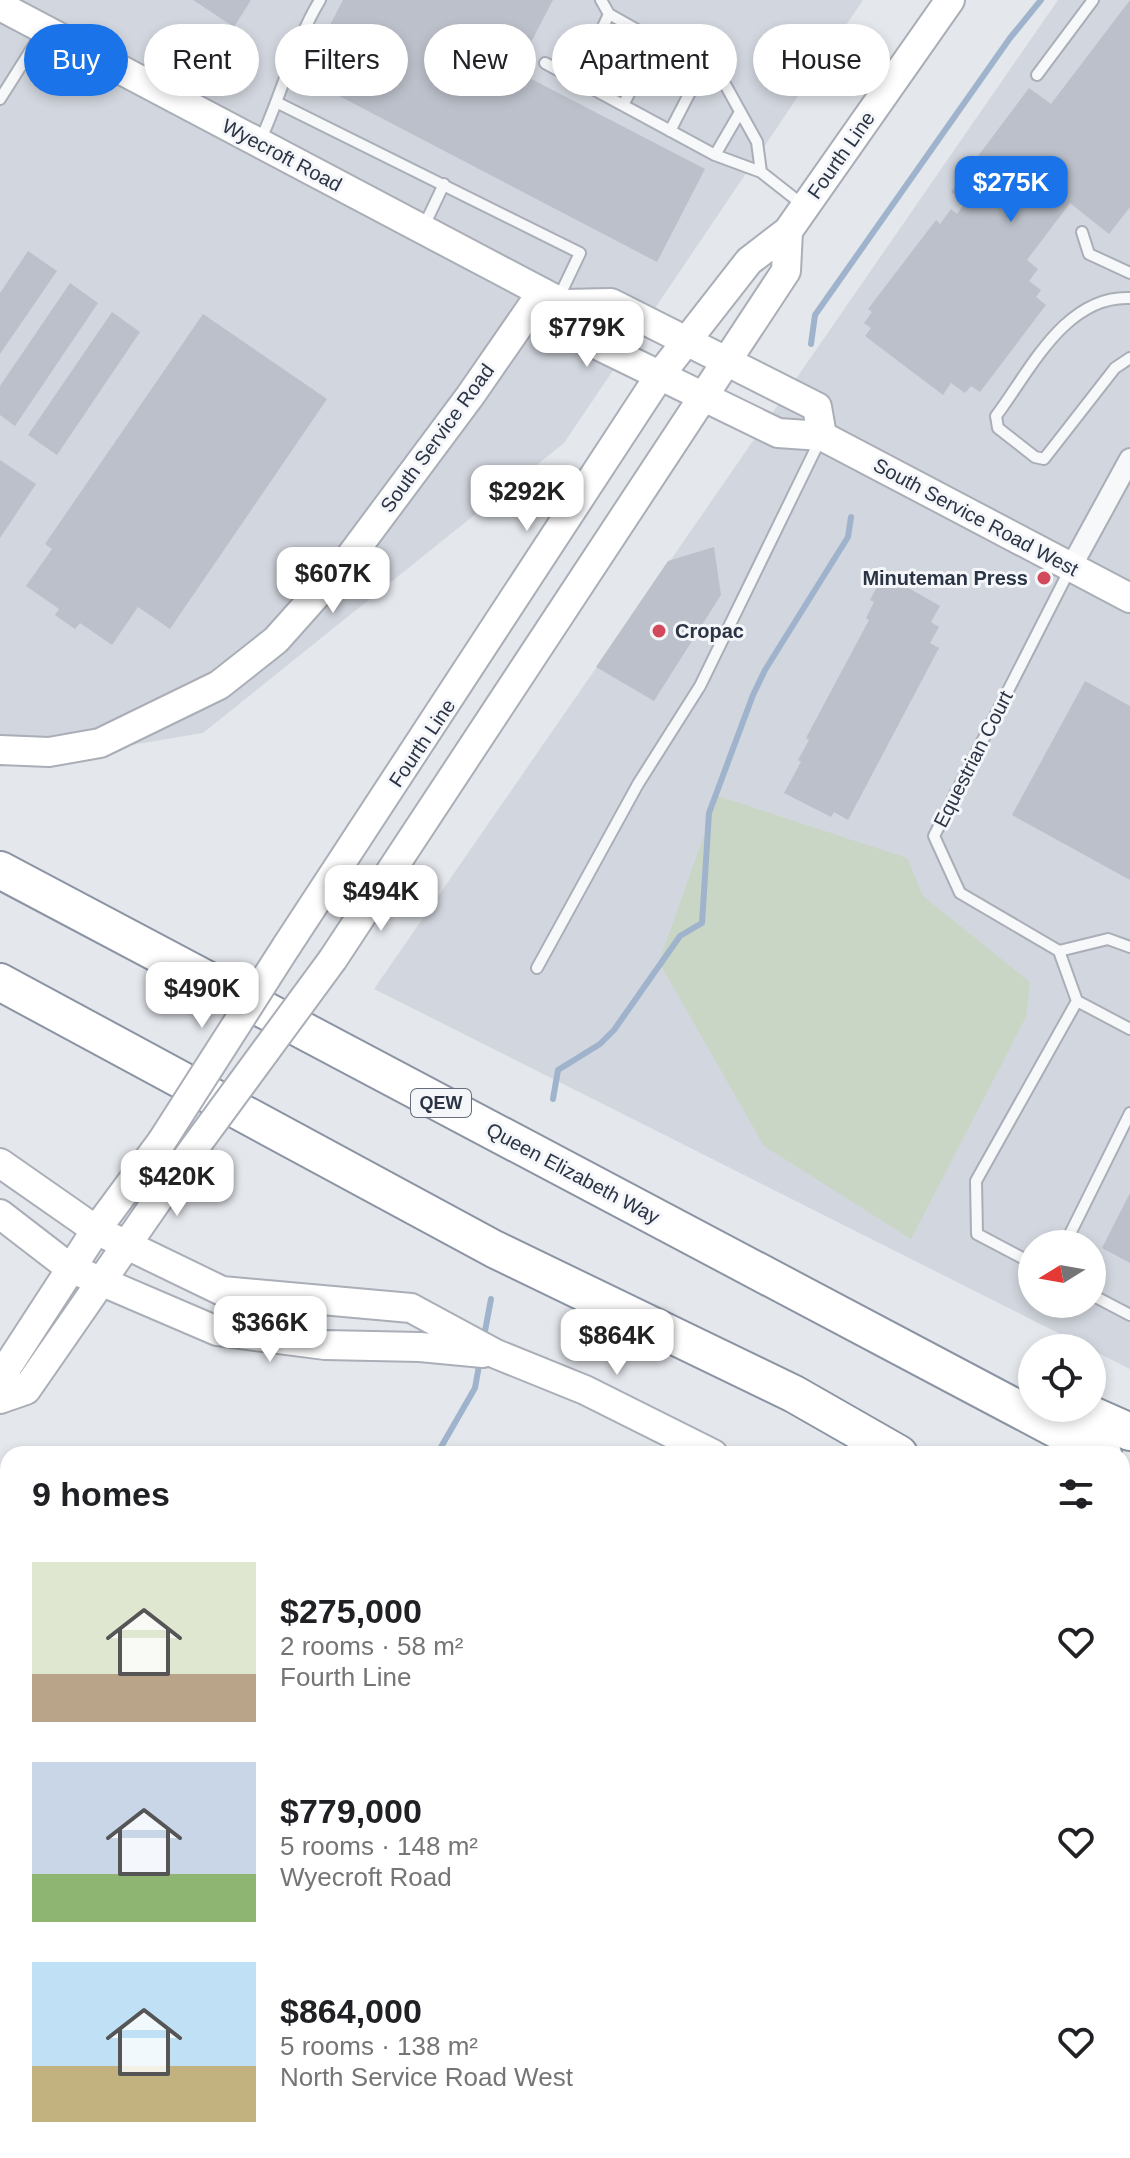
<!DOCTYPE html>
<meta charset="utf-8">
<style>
:root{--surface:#fff;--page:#f2f2f2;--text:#202124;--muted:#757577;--accent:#1a73e8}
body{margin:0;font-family:Arial,sans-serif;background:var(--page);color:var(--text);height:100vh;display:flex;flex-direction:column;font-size:30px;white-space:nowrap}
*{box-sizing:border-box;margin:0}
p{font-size:26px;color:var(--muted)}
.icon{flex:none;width:44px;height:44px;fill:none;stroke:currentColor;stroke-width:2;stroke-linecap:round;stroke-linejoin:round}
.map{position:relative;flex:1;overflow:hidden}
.details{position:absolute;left:0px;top:1446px;width:1130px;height:712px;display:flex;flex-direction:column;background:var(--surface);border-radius:24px 24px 0 0;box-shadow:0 4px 12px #0003}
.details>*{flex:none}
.hud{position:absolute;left:24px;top:24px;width:1082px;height:72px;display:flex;gap:16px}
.needle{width:52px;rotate:259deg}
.buttons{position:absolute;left:1018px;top:1230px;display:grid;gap:16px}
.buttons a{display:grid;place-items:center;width:88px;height:88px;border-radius:50%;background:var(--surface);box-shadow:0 4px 12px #0003;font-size:40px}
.price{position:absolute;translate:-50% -68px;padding:0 18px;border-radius:16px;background:#fff;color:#222;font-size:26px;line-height:52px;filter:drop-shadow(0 2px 4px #0008)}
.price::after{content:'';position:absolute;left:50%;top:48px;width:24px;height:18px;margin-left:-12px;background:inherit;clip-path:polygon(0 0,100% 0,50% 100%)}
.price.current{background:var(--accent);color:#fff}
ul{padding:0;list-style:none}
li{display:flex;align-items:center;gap:24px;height:200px;padding:0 32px}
li span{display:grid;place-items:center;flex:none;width:224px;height:160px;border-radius:0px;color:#555}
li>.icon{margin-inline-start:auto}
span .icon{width:96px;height:96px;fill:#fffc;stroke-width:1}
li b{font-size:34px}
h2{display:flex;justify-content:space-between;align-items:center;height:96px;padding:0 32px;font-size:34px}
.tag{padding:0 28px;border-radius:36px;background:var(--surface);box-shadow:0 4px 12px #0003;font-size:28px;line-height:72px}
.tag.current{background:var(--accent);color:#fff}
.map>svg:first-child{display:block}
.built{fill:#d2d6de;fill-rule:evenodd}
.green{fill:#c9d6c5}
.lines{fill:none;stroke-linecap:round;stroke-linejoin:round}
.stream{stroke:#9fb4cc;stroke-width:6}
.building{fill:#bbc0ca}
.lane-casing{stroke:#a9aeb7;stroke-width:14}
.street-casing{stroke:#a9aeb7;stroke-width:24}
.secondary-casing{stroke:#a9aeb7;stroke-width:32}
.highway-casing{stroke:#8b94a3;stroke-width:40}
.lane{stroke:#f7f8fa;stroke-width:10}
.street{stroke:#f7f8fa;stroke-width:20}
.secondary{stroke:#fff;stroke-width:28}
.highway{stroke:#fff;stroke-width:36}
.secondary-bridge-casing{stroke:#a9aeb7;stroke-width:32;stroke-linecap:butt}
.secondary-bridge{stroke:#fff;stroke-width:28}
.poi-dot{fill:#d1495b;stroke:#f4f6f9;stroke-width:3}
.labels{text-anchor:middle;stroke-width:6;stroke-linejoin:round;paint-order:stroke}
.shield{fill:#f4f6f9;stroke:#676e7b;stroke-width:2}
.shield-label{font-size:18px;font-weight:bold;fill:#2b3445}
.street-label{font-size:20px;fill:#2b3445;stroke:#f4f6f9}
.poi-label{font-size:20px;font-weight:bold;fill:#2b3445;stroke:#f4f6f9;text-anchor:end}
</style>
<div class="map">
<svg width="1130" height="2158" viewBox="0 0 1130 2158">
<rect width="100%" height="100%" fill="#e4e7ec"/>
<!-- built -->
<path class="built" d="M0,0H863L564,443L203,733L0,767Z
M1058,0H1130V1369L374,989ZM1032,1244H1092V1304H1032Z
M1122,1697L1130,1701V2158H1079L1068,2150H1122Z"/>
<!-- green -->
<path class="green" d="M718,796L907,858L923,896L1030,982L1026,1017L911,1239L764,1146L659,962Z
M0,1573L8,1576V2150H50L47,2158H0Z
M730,2150H1068L1079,2158H741Z"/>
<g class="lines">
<!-- stream -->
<path class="stream" d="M811,344L815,315L1010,38L1041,0
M553,1099L558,1070L600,1044L614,1030L680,936L702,923L709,813L753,695L765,670L848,537L851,517
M485,1331L491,1299
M437,1454L475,1388L480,1360
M0,2097L8,2084"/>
</g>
<!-- building -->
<path class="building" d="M193,0H251L234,27Z
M343,0H553L516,71L705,169L657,262L303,77Z
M1130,0V207L1109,234L1070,203L1027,260L1038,269L1029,281L1041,290L1036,297L1046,305L980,392L971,386L965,393L951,383L943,395L865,336L871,328L864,323L872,312L868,309L936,220L940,224L951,209L957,214L965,203L951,192L1029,88L1051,104Z
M28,251L57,271L0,354V293Z
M70,283L98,303L15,426L0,415V386Z
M112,312L140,332L57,455L28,435Z
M203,314L327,399L170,629L138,607L112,645L80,623L75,629L55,615L59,609L26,586L52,549L45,544Z
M0,460L36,484L0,538Z
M714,547L721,595L654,701L596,667L668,561Z
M884,574L940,606L931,622L939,627L930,643L939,648L848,820L834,812L831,817L784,793L801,762L798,760L809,740L806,738L869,620L866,618L874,602L870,600Z
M1085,681L1130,706V880L1012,815Z
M1130,1193V1263L1102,1248Z
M1130,2007V2048L1122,2043V2019Z"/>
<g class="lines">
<defs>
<path id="lane" d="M601,0L609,14
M545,63L715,155L761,172L803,205
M1037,75L1093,0
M578,81L609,14L721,77L757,142L761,172
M0,99L43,31
M278,103L580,253L559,297
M623,105L657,41
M670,131L703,67
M260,141C282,94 293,45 320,0
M715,155L740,112
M424,226L444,184
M1082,232L1089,254L1130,273
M1130,298C1065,295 1030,371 996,416L998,428L1035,457L1044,459L1115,368L1130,358
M1059,951L960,893L934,836L1070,569
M1059,951L1077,1001L1130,1029
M1059,951L1108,939L1130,947
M537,968L638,784L700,686L821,438
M1065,1244L1130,1113
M1032,1263L977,1234L976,1181L1077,1001
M1092,1295L1130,1315
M1122,1763L1130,1767
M1122,1852L1130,1839"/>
<path id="street" d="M1071,567L1130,459
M480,2150L493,2158
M194,2158L197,2150"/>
<path id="secondary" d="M0,6L564,304L587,340L778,433L822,436L1130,598
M564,304L611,303L817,407L822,436
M0,750L49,752L100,743L219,685L276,640L350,557L470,396L542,292
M286,947L660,375L749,261L788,231L950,0
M333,959L786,271L788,231
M0,1163L96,1230L222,1291L411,1308L496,1354L585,1390L713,1454
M0,1214L70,1268L217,1331L325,1345L420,1347L483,1353
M0,1399L7,1367L96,1230L162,1141
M0,1399L26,1390L184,1162
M1122,1651L1130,1655"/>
<path id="highway" d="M0,870L1103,1454
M0,982L494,1249L794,1394L899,1454
M1076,1408L1130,1432
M1122,1591L1130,1596"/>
</defs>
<!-- lane casing -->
<use href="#lane" class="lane-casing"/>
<!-- street casing -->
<use href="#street" class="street-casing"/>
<!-- secondary casing -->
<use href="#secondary" class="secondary-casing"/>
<!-- highway casing -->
<use href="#highway" class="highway-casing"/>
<!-- lane -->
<use href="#lane" class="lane"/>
<!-- street -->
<use href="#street" class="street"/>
<!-- secondary -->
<use href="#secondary" class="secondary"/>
<!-- highway -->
<use href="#highway" class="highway"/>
<defs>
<path id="secondary-bridge" d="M162,1141L286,947
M184,1162L333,959"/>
</defs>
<!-- secondary-bridge casing -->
<use href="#secondary-bridge" class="secondary-bridge-casing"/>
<!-- secondary-bridge -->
<use href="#secondary-bridge" class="secondary-bridge"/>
</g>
<!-- markers -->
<g class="poi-dot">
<circle cx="1044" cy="578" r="8"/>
<circle cx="659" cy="631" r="8"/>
</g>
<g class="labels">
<!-- shield labels -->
<rect class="shield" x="411" y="1089" width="60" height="28" rx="6"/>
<g class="shield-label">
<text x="441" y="1109">QEW</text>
</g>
<!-- street labels -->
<g class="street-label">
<text transform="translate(282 155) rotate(28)" y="7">Wyecroft Road</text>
<text transform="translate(841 155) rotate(-55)" y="7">Fourth Line</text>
<text transform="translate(437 438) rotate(-54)" y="7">South Service Road</text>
<text transform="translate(976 517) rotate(28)" y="7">South Service Road West</text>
<text transform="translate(422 743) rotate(-56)" y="7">Fourth Line</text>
<text transform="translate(973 759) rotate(-63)" y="7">Equestrian Court</text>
<text transform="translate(573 1173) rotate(28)" y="7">Queen Elizabeth Way</text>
</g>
<!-- poi labels -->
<g class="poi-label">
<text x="1028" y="585">Minuteman Press</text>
<text x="675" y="638" text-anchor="start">Cropac</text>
</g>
</g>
</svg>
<div class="buttons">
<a><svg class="needle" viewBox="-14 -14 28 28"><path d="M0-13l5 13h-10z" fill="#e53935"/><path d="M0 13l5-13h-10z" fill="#757577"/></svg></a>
<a><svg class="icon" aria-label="locate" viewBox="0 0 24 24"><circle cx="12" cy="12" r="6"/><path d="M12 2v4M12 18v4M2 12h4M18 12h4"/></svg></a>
</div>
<b class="price current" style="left:1011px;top:224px">$275K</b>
<b class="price" style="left:587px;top:369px">$779K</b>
<b class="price" style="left:527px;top:533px">$292K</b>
<b class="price" style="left:333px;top:615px">$607K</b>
<b class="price" style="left:381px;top:933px">$494K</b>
<b class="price" style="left:202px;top:1030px">$490K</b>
<b class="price" style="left:177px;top:1218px">$420K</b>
<b class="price" style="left:270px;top:1364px">$366K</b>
<b class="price" style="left:617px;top:1377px">$864K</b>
<div class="hud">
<a class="tag current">Buy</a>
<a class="tag">Rent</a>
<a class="tag">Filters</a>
<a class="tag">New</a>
<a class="tag">Apartment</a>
<a class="tag">House</a>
</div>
<section class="details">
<h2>9 homes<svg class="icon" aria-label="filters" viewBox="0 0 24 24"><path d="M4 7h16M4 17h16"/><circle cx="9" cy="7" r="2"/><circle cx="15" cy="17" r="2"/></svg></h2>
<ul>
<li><span style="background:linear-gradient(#dfe7d0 70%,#b9a48a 0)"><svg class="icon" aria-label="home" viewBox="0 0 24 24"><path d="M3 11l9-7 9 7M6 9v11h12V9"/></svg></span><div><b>$275,000</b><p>2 rooms · 58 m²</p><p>Fourth Line</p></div><svg class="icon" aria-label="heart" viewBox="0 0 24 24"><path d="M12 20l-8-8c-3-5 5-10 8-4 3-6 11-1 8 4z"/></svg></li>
<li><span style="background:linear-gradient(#c9d6e8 70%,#8fb573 0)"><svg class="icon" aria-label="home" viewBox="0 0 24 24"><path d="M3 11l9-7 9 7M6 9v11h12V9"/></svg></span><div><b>$779,000</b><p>5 rooms · 148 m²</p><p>Wyecroft Road</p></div><svg class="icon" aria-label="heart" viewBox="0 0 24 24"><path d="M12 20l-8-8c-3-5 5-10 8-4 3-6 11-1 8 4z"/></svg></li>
<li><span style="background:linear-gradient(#bfe0f5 65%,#c2b280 0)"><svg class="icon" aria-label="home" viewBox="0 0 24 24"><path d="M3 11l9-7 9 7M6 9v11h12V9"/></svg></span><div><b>$864,000</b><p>5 rooms · 138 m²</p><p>North Service Road West</p></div><svg class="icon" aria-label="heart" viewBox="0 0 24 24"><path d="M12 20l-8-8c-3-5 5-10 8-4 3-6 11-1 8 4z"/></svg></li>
</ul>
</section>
</div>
